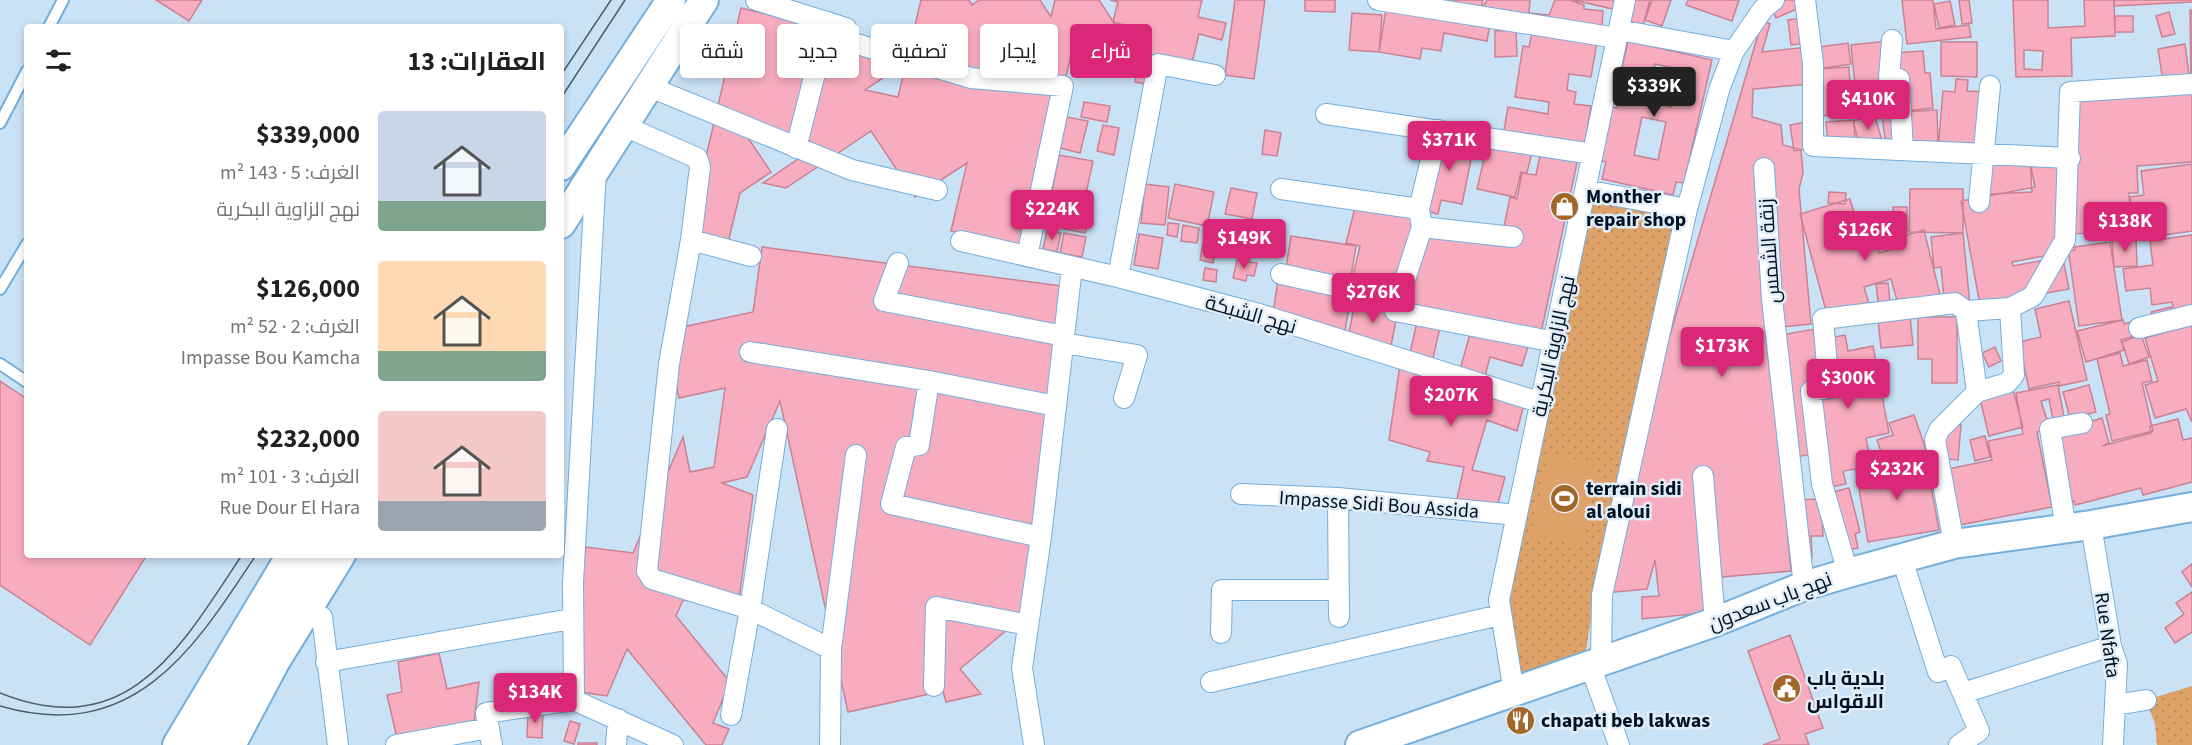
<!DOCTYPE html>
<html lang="ar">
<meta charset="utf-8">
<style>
:root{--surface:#fff;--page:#f6f6f6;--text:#202124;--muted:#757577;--accent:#db2777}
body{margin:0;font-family:"Source Sans 3",Cairo,sans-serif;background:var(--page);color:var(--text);direction:rtl;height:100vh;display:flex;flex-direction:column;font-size:22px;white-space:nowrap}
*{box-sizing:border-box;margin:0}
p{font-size:20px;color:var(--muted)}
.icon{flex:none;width:33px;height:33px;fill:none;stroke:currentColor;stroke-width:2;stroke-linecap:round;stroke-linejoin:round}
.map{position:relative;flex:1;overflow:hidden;direction:ltr}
.panel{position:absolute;left:24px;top:24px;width:540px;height:534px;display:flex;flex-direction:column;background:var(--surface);border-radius:6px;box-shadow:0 3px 9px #0003;direction:rtl}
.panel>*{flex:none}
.banner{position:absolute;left:582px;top:24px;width:570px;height:54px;direction:rtl;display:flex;gap:12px}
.price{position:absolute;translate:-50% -51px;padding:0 14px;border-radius:6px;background:var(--accent);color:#fff;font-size:20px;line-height:39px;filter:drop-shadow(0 2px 3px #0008)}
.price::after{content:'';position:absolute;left:50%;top:36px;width:18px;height:14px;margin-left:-9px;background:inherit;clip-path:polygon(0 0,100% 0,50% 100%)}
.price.selected{background:#222;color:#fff}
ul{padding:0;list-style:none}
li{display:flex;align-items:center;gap:18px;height:150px;padding:0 18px}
li span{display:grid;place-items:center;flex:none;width:168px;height:120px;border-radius:6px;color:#555}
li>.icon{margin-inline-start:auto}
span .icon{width:72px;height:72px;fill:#fffc;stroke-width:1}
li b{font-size:26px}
h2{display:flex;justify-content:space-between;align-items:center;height:72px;padding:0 18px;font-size:26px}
.tag{padding:0 21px;border-radius:6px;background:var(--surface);box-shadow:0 3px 9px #0003;font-size:21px;line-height:54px}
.tag.selected{background:var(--accent);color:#fff}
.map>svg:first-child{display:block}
.green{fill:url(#green-dots)}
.pitch{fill:#dea269}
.building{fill:#f8acbf;stroke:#ca8194;stroke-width:1.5;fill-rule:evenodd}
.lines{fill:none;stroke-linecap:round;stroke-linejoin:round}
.lane-casing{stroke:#73aedd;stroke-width:14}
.street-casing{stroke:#73aedd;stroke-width:22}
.secondary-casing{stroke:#73aedd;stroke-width:32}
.lane{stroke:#fff;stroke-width:10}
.street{stroke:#fff;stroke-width:20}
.secondary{stroke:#fff;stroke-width:28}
.tram{stroke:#4b5f71;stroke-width:1.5}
.labels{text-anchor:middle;stroke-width:5;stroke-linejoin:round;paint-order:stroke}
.poi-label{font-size:20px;font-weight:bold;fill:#001223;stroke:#e2edf7;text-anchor:start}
.street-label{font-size:20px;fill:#001223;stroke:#e2edf7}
</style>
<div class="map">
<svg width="2192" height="745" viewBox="0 0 2192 745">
<defs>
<pattern id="green-dots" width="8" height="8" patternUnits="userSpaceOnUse" patternTransform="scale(1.5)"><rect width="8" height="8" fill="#dea269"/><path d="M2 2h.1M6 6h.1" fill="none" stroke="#bd8a5b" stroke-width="1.8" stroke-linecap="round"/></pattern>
</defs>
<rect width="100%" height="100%" fill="#cae2f6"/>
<!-- green -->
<path class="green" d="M1589,199L1682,215L1592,612L1585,657L1514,682L1504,604Z
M2192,686V745H2157L2155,724L2146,700Z"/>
<!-- pitch -->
<path class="pitch" d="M1547,458L1597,460L1581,545L1531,537Z"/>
<!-- building -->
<path class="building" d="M156,0H202L189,21Z
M921,0H969L972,5L979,0H1040L1051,17L1055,0H1099L1123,37H1127L1120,66L1071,55L1026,248L951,231L967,163L915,197L871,131L786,188L763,183L811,150L746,135L771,172L740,193L728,243L688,233L741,8L826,28L812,87L821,89L831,47L904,64L865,90L898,97Z
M1110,0H1202L1198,17L1226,23L1222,40L1199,34L1192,63L1151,62L1145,84L1135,82L1137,72L1125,69L1135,28L1113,22L1118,2Z
M1235,0H1265L1254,79L1225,75Z
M1305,0H1335V12L1305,11Z
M1442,0H1483L1479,22L1490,24L1487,41L1444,33L1441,51L1422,48L1420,59L1379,52L1387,3L1439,12Z
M1487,0H1530L1529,13L1549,15L1555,0H1570L1584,5V9L1603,11L1602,25L1598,32L1482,9Z
M1573,0H1615L1613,9Z
M1631,0H1650L1643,25L1625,20Z
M1652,0H1671L1662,26L1645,20Z
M1688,0H1739L1732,21L1686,5Z
M1768,0H1798L1801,7L1776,18Z
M1902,0H1933L1936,29L1969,25L1971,37L1907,44Z
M1959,0H1969L1972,23L1962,24Z
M2013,0H2048V28L2085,26L2084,0H2114L2115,36L2071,38L2072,76L2016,77ZM2024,50L2043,51L2042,70L2024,69Z
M2114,0H2192V2L2114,6Z
M1950,1L1955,25L1939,28L1934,4Z
M2190,10H2192V87H2191Z
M1765,11L1766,22L1770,24L1762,52L1808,47L1811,84L1753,89L1752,117L1781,125L1783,145L1801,150L1803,173L1799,189L1811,324L1769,328L1791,571L1710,578L1713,612L1642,619V597L1659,596L1655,560L1647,589L1594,594Z
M2169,12L2175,34L2162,37L2156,16Z
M1352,13L1382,15L1379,52L1349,50Z
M2115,16H2133V32H2115Z
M1802,18L1806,43L1791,45L1788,20Z
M1516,30L1517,56L1495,57V31Z
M1532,33L1597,42L1591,77L1569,74L1567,90L1576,92L1574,104L1591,106L1584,149L1503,136L1508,107L1548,114L1549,102L1515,97L1523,46L1529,47Z
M1628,41L1712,60L1684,183L1676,182L1673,195L1602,179L1606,162L1599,160L1611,107L1617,108L1619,98H1615ZM1655,64L1679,69L1671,107L1647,102ZM1642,117L1666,122L1658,160L1634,155Z
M1888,41L1892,82L1871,85L1874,115L1858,116L1851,45Z
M1941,42H1977V77L1941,76Z
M1848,43L1851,64L1816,69L1813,48Z
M2185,44L2190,83L2164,87L2158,49Z
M1923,51L1925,73H1930L1933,108L1904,111L1894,53Z
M1849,67L1852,114L1819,116L1816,69Z
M1956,79L1968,80L1967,91L1988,92L1983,153L1938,149L1943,91L1955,92Z
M1892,84L1901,143L1886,146L1878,86Z
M2192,86V162L2137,166L2138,193H2129L2131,230L2074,234L2067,100Z
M1084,102L1110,106L1107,122L1081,117Z
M1937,110L1938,147L1904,149L1903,112Z
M1875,116L1882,141L1860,146L1853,121Z
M1067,117L1088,121L1080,153L1060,148Z
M1854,120L1855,141L1828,143L1826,122Z
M1811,121L1815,148L1794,151L1790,125Z
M1103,125L1119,128L1114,155L1097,151Z
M1265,130L1281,133L1277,156L1262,154Z
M1440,133L1475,140L1462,204L1441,200L1438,214L1424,211Z
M1488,142L1532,152L1527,173L1521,172L1515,197L1477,189Z
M1541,151L1578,158L1540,338L1404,311L1422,226L1501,242L1510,197L1517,199L1522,173L1536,175Z
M1059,155L1093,161L1084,203L1051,196Z
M2030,157L2032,192L1990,194L1989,160Z
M2058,157L2075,250L2012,262L2013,266L2040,261L2043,280L2063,259L2069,289L1980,305L1961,201L2035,187L2030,162Z
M2192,164V231L2136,239L2130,197L2144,195L2141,171Z
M1145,184L1169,187L1165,225L1141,223Z
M1175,184L1214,192L1207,226L1168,218Z
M1231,188L1257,193L1252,219L1225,214Z
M1910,189H1963V233L1909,232Z
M1829,192L1846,193L1845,204L1828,203Z
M1850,199L1857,223L1870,219L1879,253L1892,249L1889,240L1924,230L1943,307L1898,304L1891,279L1864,287L1871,310L1829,322L1800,214Z
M1357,200L1420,215L1399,300L1350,288L1360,246L1346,243Z
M1893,207H1907V232H1894Z
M1053,208L1089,216L1085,233L1049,226Z
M1168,223L1179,224L1177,237L1167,235Z
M1225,223L1240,226L1234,255L1218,252Z
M1183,225L1199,228L1197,243L1181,241Z
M1047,230L1061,233L1057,252L1043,249Z
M1064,233L1086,237L1082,257L1060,253Z
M1963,233L1970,306L1945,308L1941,267L1934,268L1931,237Z
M1139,234L1163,238L1158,269L1134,265Z
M2192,235V316L2175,318L2172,302L2152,305L2150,288L2126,291L2123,269L2153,265L2150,241Z
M1291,236L1356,246L1349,289L1284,280Z
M2136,238L2137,266L2114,267L2112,240Z
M2110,242L2122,320L2079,326L2068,248Z
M1203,243L1216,245L1213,263L1200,260Z
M762,247L1069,287L1025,615L960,669L981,694L946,702L943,691L848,712L780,401L747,477L722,483L753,495L738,607L683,600L676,616L730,682L713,723L729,729L722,745H706L627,649L607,696L567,690L586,547L633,553L683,437L690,472L714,467L725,388L679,398L670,359L683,327L753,312Z
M1237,260L1257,263L1254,276L1247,275L1246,281L1233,278Z
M1205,268L1217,270L1216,282L1203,280Z
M1278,281L1351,295L1345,331L1272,319Z
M1888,283L1890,301L1878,302L1876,284Z
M1356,297L1399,305L1390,351L1347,343Z
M2069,301L2087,380L2059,386V382L2029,389L2019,342L2041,337L2035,309Z
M2171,307L2174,322L2154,327L2151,312Z
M1910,316L1913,345L1881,348L1878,320Z
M1918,317H1957V383H1932V359H1918Z
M2123,320L2124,324L2134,321L2138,335L2121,340L2124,350L2086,362L2077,331Z
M1417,322L1440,327L1432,363L1409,358Z
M2192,325V422L2186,409L2155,418L2145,385L2158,381L2145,338Z
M1472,327L1529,343L1522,366L1490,357L1484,380L1459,373Z
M1815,329L1826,393L1804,397L1813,454L1790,458L1770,337Z
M1845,335L1848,351L1873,346L1889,433L1866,438L1869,453L1865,454L1867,467L1843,471L1846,484L1826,488L1810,402L1834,398L1823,339Z
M2141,335L2149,357L2129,364L2122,342Z
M1995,347L2001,361L1989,367L1982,353Z
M2120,353L2123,366L2147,360L2152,381L2142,383L2153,431L2112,441L2106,415L2110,414L2097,359Z
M1400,365L1524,404L1517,431L1487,420L1472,470L1505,477L1497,507L1456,503L1464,467L1427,461L1430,452L1389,440Z
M0,381L27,399V555H147L90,645L0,585Z
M2058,385L2066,428L2055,430L2049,399L2041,401L2050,429L2037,432L2052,507L1949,527L1938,471L1992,460L1988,441L2023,434L2016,393Z
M2089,385L2096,412L2070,418L2063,392Z
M2013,390L2023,427L1989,436L1980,399Z
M1914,415L1927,453L1886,467L1877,440L1893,435L1889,423Z
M2102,418L2109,443L2102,446L2151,433L2150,426L2178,419L2183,440L2192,438V482L2143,495L2141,488L2075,505L2074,501L2060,505L2042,437Z
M1942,423L1961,425L1958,460L1938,458Z
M1985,436L1990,457L1975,461L1970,440Z
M1926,459L1939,530L1868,542L1856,471Z
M1849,488L1860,532L1855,534L1858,548L1840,552L1825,494Z
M1821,499L1823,536H1811L1812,558L1797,559L1794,500Z
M2192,564V587L2182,572Z
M2192,592V632L2175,643L2165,628L2184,614L2176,603Z
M1790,635L1823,728L1805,734L1809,745H1763L1780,739L1748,651Z
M439,653L447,689L479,682L474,722L397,738L387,695L402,692L398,662Z
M528,711H543L542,738L527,737Z
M570,721L580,724L574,744L564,741Z
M578,743H597V745H578Z"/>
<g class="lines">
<defs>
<path id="lane" d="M49,27L63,0
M0,123L27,71
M0,289L27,244
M0,364L27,382"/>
<path id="street" d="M756,0L846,28L847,41L971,78L1063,86L1027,256
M1378,0L1617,38
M1805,0L1813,63V146L2070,158
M1619,30L1734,51
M1892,40L1889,78L1899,79L1903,150
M650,87L852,170L937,190
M1326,114L1593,154
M624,126L697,158L700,167L691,240L669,364L647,571L652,579L750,609L831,649
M1438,130L1419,209L1422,227L1395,311L1555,342
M796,148L828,22
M1764,168L1772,299L1804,586
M596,171L573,583L574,700L673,745
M1281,189L1419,209
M1585,190L1687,209
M1979,202L1990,86
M1422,227L1513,237
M691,240L751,256
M961,241L1118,277L1259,314L1542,403
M898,263L884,301L1064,336
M1281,274L1399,300
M1118,277L1158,64L1215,75
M2010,308L2033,296L2065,240L2070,92L2192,84
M1966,311L2010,308L2014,375L2007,383L1977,392
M2139,328L2192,315
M1063,343L1137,355L1124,398
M750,352L929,381L1056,406
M929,381L919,445L906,447L891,504L1041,537
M1703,476L1715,622
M1241,494L1338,498L1517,515
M1338,498L1339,617
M2091,525L2111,646L2117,664L2113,745
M2066,529L2050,429L2082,423
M1954,544L1935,440L1939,430L1977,392L1966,311
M1902,559L1938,672L1951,666L1979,731L1959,745
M1848,573L1822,484L1811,391L1829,388L1823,319L1955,303L1966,311
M322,617L338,745
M1221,633L1222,590H1337
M1601,661L1602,595L1687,209L1720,87L1734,51L1763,9L1774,0
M326,662L571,619
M1590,665L1619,745
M1211,682L1500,615
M934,686L936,607L1028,625
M1514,693L1499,600L1625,0
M1963,693L2111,646
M2115,705L2146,700
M731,715L750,609L777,429
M396,745L489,728
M492,745L486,713L574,700
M616,745L618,719
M830,745L831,649L856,455
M1034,745L1022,668L1041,537L1072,267"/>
<path id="secondary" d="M561,166L671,0
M561,224L704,0
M177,745L291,555
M203,745L316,555
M231,745L275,662L341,555
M1360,745L1715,622L1804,586L1848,573L1954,544L2091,525L2192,507"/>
</defs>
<!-- lane casing -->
<use href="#lane" class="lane-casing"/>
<!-- street casing -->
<use href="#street" class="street-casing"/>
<!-- secondary casing -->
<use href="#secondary" class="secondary-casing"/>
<!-- lane -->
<use href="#lane" class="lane"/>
<!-- street -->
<use href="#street" class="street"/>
<!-- secondary -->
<use href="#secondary" class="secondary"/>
<!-- tram -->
<path class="tram" d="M561,75L611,0
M561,98L625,0
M0,693C129,745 182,645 242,555
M0,706C134,745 194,649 256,555"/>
</g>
<!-- icons -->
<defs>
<symbol id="shop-disc" viewBox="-11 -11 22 22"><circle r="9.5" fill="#a26628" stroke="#e2edf7"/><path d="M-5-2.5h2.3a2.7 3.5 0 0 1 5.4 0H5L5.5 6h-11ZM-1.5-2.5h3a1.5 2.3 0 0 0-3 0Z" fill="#fff"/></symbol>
<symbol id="stadium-disc" viewBox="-11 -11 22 22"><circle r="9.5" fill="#a26628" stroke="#e2edf7"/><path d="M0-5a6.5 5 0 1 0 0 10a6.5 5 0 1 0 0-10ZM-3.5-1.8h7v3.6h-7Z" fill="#fff"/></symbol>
<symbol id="civic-disc" viewBox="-11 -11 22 22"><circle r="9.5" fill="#a26628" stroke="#e2edf7"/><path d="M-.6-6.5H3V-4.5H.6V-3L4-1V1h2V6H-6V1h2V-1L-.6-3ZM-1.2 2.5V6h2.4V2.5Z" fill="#fff"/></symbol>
<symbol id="restaurant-disc" viewBox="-11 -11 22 22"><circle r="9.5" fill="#a26628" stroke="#e2edf7"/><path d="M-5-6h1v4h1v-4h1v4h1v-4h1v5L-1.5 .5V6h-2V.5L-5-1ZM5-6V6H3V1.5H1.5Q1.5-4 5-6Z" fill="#fff"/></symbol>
</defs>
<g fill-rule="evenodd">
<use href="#shop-disc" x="1548" y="190" width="33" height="33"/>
<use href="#stadium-disc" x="1548" y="482" width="33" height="33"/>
<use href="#civic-disc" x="1770" y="672" width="33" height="33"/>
<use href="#restaurant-disc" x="1504" y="704" width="33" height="33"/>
</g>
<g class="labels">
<!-- poi labels -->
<g class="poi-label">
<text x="1586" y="203">Monther<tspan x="1586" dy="23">repair shop</tspan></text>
<text x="1586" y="495">terrain sidi<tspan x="1586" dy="23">al aloui</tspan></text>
<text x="1807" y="685">بلدية باب<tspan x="1807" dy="23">الاقواس</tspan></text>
<text x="1541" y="727">chapati beb lakwas</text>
</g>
<!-- street labels -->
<g class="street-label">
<text transform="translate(1769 251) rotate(-94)" y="7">زنقة الشمس</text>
<text transform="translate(1251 314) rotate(16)" y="7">نهج الشبكة</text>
<text transform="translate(1553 346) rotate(-78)" y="7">نهج الزاوية البكرية</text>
<text transform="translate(1379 504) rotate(4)" y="7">Impasse Sidi Bou Assida</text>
<text transform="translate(1770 601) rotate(-21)" y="7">نهج باب سعدون</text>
<text transform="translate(2108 635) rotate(82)" y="7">Rue Nfafta</text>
</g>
</g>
</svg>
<b class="price selected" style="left:1654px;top:118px">$339K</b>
<b class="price" style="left:1868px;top:131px">$410K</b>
<b class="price" style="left:1449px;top:172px">$371K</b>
<b class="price" style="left:1052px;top:241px">$224K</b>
<b class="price" style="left:2125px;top:253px">$138K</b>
<b class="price" style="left:1865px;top:262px">$126K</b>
<b class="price" style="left:1244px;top:270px">$149K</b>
<b class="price" style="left:1373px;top:324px">$276K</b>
<b class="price" style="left:1722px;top:378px">$173K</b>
<b class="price" style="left:1848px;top:410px">$300K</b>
<b class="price" style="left:1451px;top:427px">$207K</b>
<b class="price" style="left:1897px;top:501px">$232K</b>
<b class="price" style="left:535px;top:724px">$134K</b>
<div class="banner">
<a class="tag selected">شراء</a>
<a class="tag">إيجار</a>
<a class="tag">تصفية</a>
<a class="tag">جديد</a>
<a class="tag">شقة</a>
</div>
<section class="panel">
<h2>العقارات: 13<svg class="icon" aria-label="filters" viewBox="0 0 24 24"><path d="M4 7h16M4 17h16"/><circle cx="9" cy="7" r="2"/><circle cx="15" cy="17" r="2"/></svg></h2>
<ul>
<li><span style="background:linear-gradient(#c9d6e8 75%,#7fa58c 0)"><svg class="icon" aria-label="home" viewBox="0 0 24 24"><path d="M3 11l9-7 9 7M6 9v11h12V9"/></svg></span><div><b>$339,000</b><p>الغرف: 5 · 143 m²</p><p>نهج الزاوية البكرية</p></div></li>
<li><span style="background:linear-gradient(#ffd9b3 75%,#7fa58c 0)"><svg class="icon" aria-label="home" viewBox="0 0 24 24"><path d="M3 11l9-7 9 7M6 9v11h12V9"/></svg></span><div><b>$126,000</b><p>الغرف: 2 · 52 m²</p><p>Impasse Bou Kamcha</p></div></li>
<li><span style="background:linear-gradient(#f6c9c9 75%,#9aa5b1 0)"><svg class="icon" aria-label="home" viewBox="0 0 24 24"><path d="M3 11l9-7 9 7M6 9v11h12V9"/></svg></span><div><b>$232,000</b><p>الغرف: 3 · 101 m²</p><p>Rue Dour El Hara</p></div></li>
</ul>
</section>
</div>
